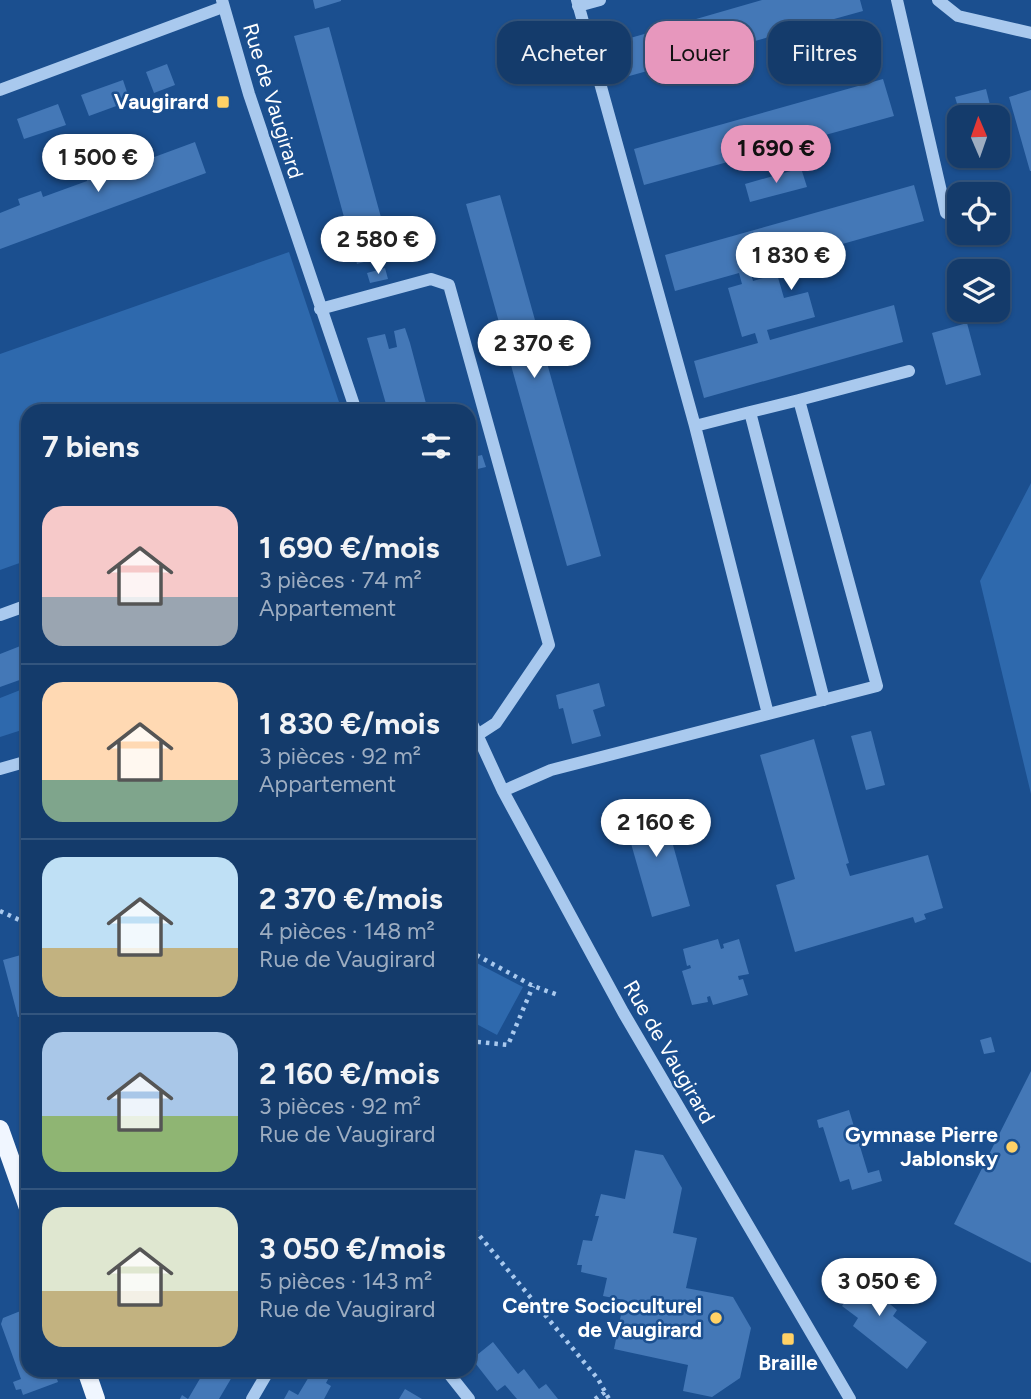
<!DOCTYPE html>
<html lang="fr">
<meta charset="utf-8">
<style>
:root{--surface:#143b6b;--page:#1d4271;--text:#f1f3f6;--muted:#9dadc1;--line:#33557e;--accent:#e797bd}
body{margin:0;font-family:Figtree,sans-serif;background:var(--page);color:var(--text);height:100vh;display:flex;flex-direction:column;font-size:26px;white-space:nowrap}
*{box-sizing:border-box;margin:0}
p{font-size:23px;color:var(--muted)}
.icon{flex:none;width:38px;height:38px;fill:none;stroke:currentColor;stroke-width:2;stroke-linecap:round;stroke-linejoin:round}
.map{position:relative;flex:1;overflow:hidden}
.sheet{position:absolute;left:21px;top:404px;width:455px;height:973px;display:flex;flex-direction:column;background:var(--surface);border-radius:21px;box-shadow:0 2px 5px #0004,0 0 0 2px var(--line)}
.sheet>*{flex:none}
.hud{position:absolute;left:497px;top:21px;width:429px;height:63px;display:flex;gap:14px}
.needle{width:46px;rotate:358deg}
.fabs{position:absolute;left:947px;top:105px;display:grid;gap:14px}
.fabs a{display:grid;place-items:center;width:63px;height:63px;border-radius:14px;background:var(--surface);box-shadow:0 2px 5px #0004,0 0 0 2px var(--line);font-size:35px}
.price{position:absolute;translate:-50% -60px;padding:0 16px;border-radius:24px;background:#fff;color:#222;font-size:23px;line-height:46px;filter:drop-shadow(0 2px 4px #0008)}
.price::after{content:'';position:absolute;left:50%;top:42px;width:21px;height:16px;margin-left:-10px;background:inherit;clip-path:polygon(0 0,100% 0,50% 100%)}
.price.current{background:var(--accent);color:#111}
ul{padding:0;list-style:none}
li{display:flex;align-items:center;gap:21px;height:175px;padding:0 21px}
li+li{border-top:2px solid var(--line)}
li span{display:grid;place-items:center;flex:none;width:196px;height:140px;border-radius:21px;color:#555}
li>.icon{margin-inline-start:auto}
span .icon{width:84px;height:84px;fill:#fffc;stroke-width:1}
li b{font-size:30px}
h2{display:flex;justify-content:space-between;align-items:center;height:84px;padding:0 21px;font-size:30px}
.tag{padding:0 24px;border-radius:21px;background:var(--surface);box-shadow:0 2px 5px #0004,0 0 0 2px var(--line);font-size:24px;line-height:63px}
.tag.current{background:var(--accent);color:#111}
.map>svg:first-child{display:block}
.green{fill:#2e69ad}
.building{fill:#4478b7}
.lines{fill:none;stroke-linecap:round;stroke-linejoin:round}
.path{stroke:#a9c9ee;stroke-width:4.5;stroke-dasharray:3.5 5;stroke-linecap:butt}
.minor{stroke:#a9c9ee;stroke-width:12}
.major{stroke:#f0f6ff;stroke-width:18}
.poi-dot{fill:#ffd166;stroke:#1b4f8f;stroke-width:2.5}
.labels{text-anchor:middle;stroke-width:5;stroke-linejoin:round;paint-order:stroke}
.street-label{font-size:21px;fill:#fff;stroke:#1b4f8f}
.poi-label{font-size:21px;font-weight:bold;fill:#fff;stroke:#1b4f8f;text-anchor:end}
</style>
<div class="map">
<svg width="1031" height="1399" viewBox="0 0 1031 1399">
<rect width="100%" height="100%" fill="#1b4f8f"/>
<!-- green -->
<path class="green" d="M289,252L342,411H28V560L0,570V354Z
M1031,483V794L980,581Z
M28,687V728L0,737V698Z
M469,959L523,987L497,1035L469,1020Z"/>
<!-- building -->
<path class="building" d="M313,0H341V1L315,9Z
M762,0H860L863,11L615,80L606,45Z
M329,27L391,254L357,264L294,36Z
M167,64L175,85L154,93L146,72Z
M883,79L894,116L644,185L634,149Z
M123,80L130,101L89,116L81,95Z
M986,89L991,109L961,117L955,97Z
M1031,90V171H1030L1009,97Z
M58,104L66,125L24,139L17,119Z
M195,142L206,173L0,249V213L20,205L18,199L41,191L43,197L87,181L86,175L96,171L108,166L111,173Z
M801,168L807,187L750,202L745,184Z
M914,185L924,221L750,270L753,281L777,274L784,298L808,292L815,317L767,330L770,340L894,305L903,342L704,398L694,361L758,343L755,333L742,337L728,288L742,284L739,273L675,291L665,255Z
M500,195L601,556L567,566L466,204Z
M385,268L388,279L370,283L367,273Z
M967,323L981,375L946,385L932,333Z
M405,328L410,343L428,411H388L367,338L385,334L389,349L397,347L394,331Z
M482,455L486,467L469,471V458Z
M28,643V677L0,687V654Z
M599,683L605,706L593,710L601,736L572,744L563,708L559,709L556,695Z
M871,731L885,785L866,790L851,736Z
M814,739L849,863L846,864L850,876L928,855L943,908L924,914L926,919L915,923L913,917L795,952L776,885L795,879L760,755Z
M661,802L690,906L652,917L622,812Z
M718,939L721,949L724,948L723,944L739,939L749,974L738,976L739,980L743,979L748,995L713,1005L710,996L707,997L708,1002L692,1005L682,971L691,968L690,965L687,966L683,949Z
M28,953V1015L18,1017L3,960Z
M991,1037L995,1052L984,1054L980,1040Z
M1031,1071V1263L954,1224Z
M849,1110L868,1173L879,1170L882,1181L852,1190L849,1179L840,1182L823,1127L819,1128L817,1120Z
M635,1150L663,1155L682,1188L673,1233L697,1238L686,1288L733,1297L751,1328L740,1378L712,1397L683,1391L688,1365L614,1349L624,1300L603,1296L607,1278L581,1272L582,1265H577L583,1240L592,1241L599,1216H595L601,1194L625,1199Z
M875,1269L888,1279L877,1293L897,1310L893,1316L927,1342L907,1369L853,1326L858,1318L842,1306L844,1303L835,1297L855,1270L868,1280Z
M28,1308V1370H54L58,1382L23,1395L21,1389L16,1390L13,1382L21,1379L1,1324L3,1318Z
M493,1342L518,1374L524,1369L539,1389L546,1384L558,1399H517L505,1385L497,1391L472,1359Z
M205,1370H224L232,1377L219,1399H180L182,1395L188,1399Z
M302,1370H333L326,1383L331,1386L324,1399H284L289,1390L298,1395L310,1375Z
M405,1389L422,1399H399Z"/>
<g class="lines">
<!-- path -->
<path class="path" d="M0,911L28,924
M469,951L533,986L558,995
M469,1041L508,1045L533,986
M469,1223L598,1379L609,1399
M595,1399L605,1392"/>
<!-- minor -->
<path class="minor" d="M222,0L249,94L356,411
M577,0L695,426
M897,0L946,213
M938,0L958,16L1031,33
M578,6L600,0
M0,90L223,7
M320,309L431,279L449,285L549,645L496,723L476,736
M799,400L750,412L824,700
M750,412L695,426L768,714
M0,615L28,605
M469,717L503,791L623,1012L850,1399
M0,769L28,761
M503,791L551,770L877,686L799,400L909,371
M446,1370L469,1399
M252,1399L269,1370"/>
<!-- major -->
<path class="major" d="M0,1129L28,1208
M86,1370L96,1399"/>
</g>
<!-- markers -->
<g class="poi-dot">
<rect x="216" y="95" width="14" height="14" rx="3.5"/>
<circle cx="1012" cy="1147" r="7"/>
<circle cx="716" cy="1318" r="7"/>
<rect x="781" y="1332" width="14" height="14" rx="3.5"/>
</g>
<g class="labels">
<!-- street labels -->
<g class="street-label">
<text transform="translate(273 101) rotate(73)" y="7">Rue de Vaugirard</text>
<text transform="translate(669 1052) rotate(60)" y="7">Rue de Vaugirard</text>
</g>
<!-- poi labels -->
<g class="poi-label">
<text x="209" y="109">Vaugirard</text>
<text x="998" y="1142">Gymnase Pierre<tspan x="998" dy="24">Jablonsky</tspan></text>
<text x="702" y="1313">Centre Socioculturel<tspan x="702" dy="24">de Vaugirard</tspan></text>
<text x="788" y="1370" text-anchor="middle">Braille</text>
</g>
</g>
</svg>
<div class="fabs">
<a><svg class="needle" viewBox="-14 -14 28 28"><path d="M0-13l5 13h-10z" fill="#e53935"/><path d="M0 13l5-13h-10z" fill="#9dadc1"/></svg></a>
<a><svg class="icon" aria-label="locate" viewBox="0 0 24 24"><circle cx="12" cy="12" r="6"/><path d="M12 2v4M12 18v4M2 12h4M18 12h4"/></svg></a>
<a><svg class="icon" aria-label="layers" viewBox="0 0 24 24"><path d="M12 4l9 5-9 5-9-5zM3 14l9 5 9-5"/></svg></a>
</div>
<b class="price current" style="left:776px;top:185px">1 690 €</b>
<b class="price" style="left:98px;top:194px">1 500 €</b>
<b class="price" style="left:378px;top:276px">2 580 €</b>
<b class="price" style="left:791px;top:292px">1 830 €</b>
<b class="price" style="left:534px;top:380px">2 370 €</b>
<b class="price" style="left:656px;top:859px">2 160 €</b>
<b class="price" style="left:879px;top:1318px">3 050 €</b>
<div class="hud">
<a class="tag">Acheter</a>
<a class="tag current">Louer</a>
<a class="tag">Filtres</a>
</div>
<section class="sheet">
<h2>7 biens<svg class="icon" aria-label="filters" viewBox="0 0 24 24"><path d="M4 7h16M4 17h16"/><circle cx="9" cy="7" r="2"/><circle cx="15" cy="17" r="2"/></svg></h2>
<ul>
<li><span style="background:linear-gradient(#f6c9c9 65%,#9aa5b1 0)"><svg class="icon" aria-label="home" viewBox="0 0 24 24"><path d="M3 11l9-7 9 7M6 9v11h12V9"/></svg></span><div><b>1 690 €/mois</b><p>3 pièces · 74 m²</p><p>Appartement</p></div></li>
<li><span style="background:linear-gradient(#ffd9b3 70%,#7fa58c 0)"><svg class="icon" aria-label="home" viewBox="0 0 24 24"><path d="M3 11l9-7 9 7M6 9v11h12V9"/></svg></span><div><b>1 830 €/mois</b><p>3 pièces · 92 m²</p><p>Appartement</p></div></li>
<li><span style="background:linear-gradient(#bfe0f5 65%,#c2b280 0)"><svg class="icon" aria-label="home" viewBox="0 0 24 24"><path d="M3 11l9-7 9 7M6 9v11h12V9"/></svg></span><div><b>2 370 €/mois</b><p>4 pièces · 148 m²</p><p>Rue de Vaugirard</p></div></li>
<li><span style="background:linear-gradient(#a9c7e8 60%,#8fb573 0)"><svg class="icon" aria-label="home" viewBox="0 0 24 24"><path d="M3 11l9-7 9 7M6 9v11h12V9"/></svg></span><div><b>2 160 €/mois</b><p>3 pièces · 92 m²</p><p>Rue de Vaugirard</p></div></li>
<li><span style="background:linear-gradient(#dfe7d0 60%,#c2b280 0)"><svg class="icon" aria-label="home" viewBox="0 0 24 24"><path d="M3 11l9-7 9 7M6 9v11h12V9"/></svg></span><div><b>3 050 €/mois</b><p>5 pièces · 143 m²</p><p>Rue de Vaugirard</p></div></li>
</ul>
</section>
</div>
